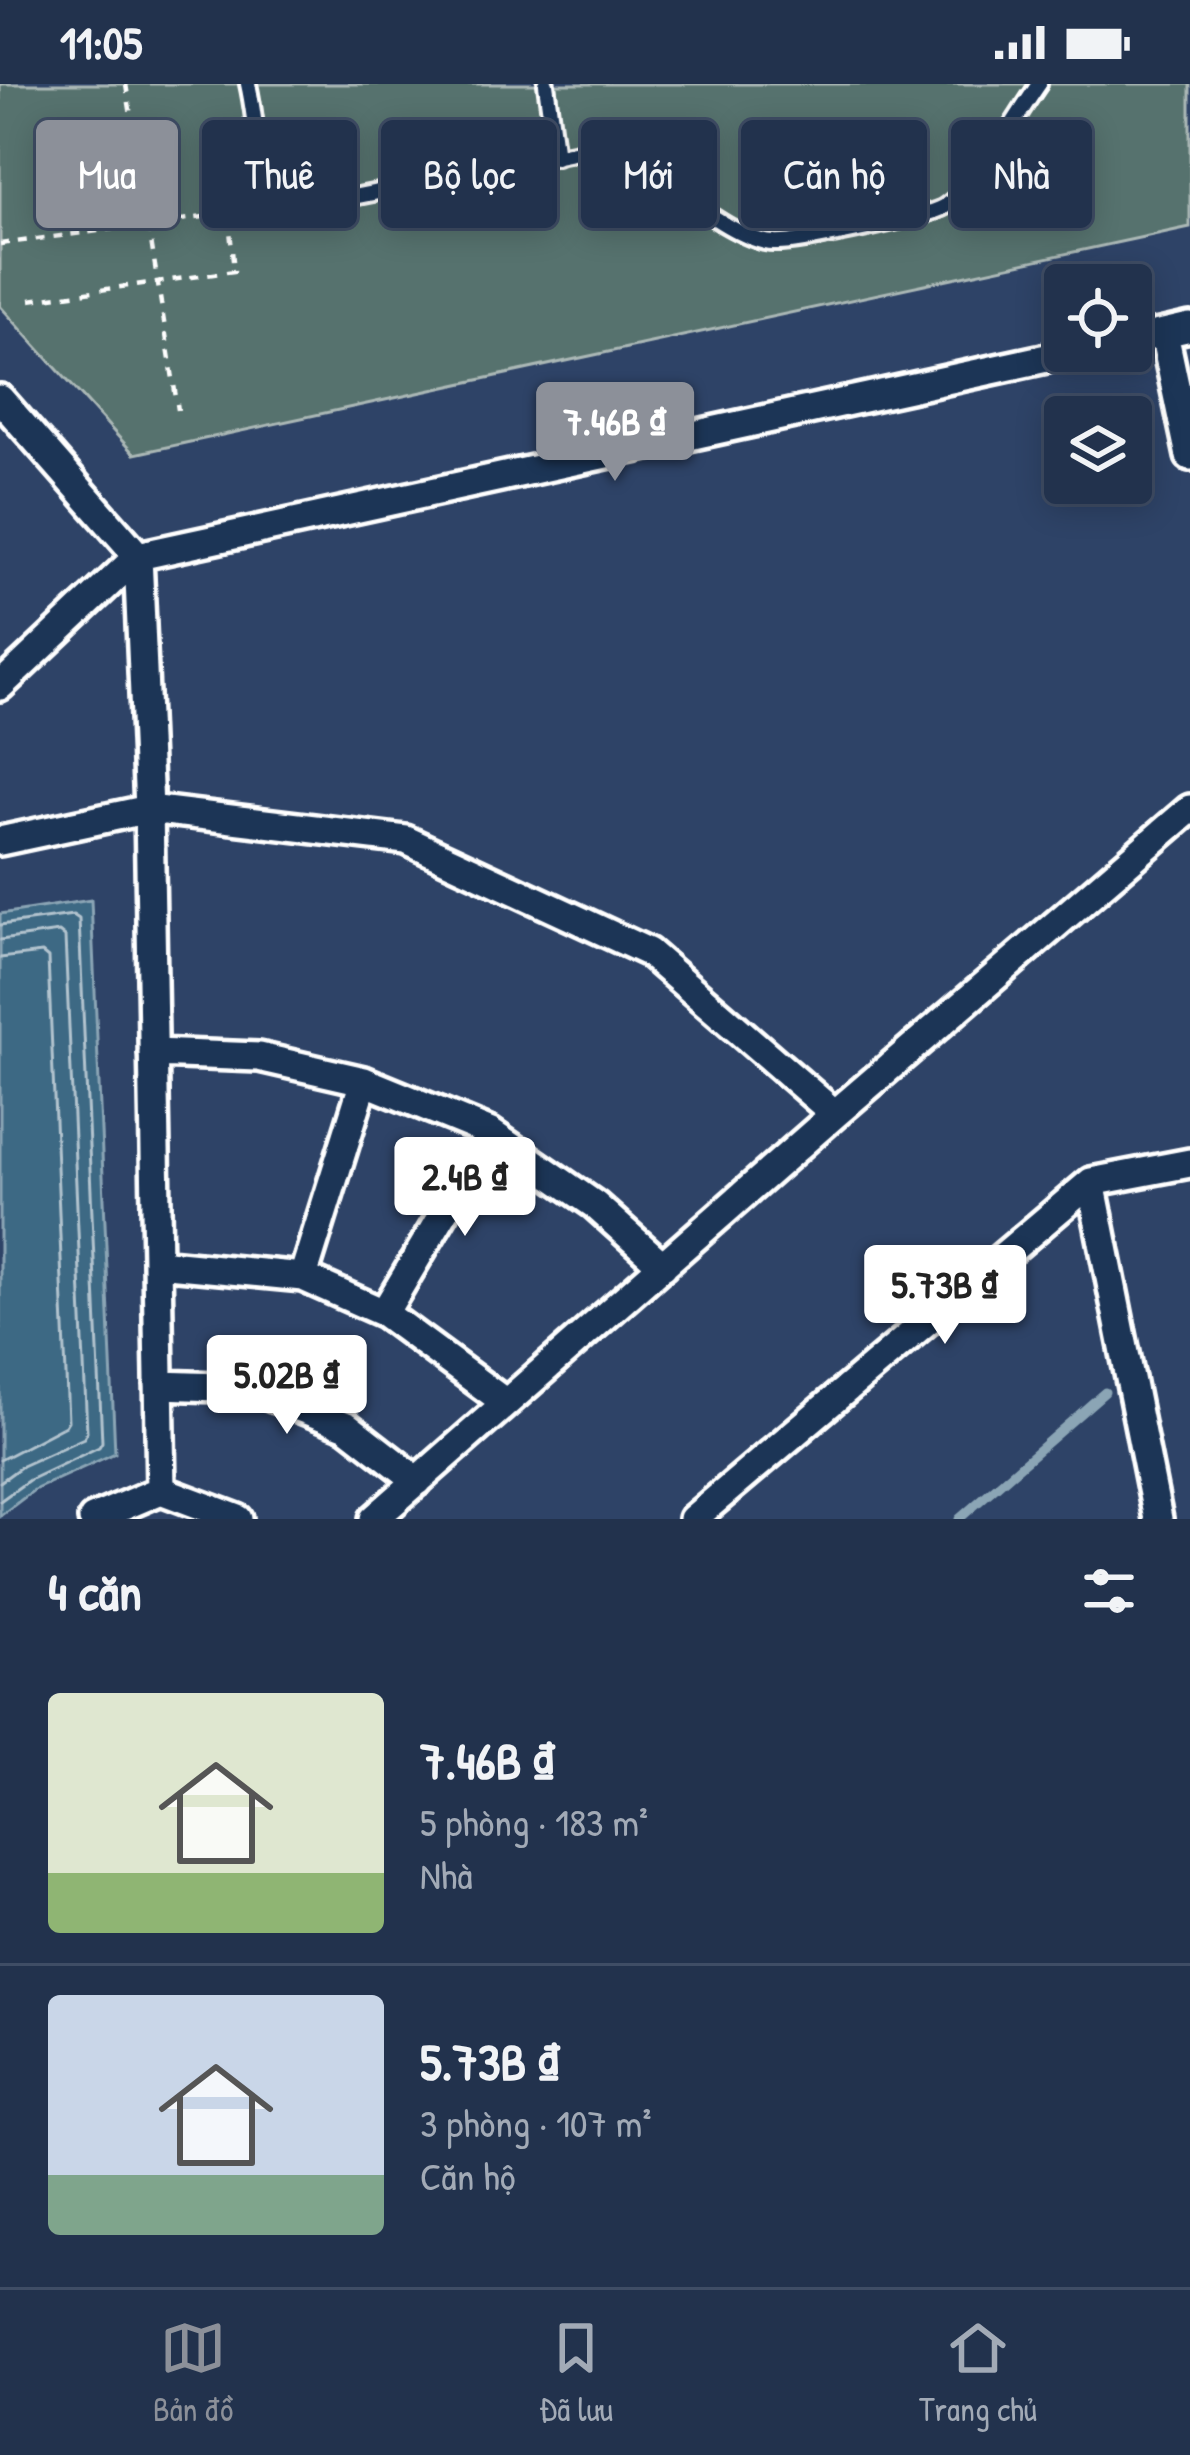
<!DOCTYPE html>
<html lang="vi">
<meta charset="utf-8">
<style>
:root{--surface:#22324d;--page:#2e3e57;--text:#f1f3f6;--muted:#a2aab6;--line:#3f4d65;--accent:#8c9099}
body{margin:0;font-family:"Patrick Hand",sans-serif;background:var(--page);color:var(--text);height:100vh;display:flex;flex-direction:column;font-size:45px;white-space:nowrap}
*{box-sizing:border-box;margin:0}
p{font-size:39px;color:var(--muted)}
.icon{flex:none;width:66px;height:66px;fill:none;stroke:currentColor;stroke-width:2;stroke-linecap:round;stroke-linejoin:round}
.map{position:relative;height:1435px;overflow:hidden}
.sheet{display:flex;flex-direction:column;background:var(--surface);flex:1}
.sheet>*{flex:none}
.banner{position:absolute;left:36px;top:36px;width:1119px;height:108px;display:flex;gap:24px}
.buttons{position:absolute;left:1044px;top:180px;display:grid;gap:24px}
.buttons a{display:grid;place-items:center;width:108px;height:108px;border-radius:12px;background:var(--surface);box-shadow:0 6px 30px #0003,0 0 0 3px var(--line);font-size:60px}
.price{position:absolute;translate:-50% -102px;padding:0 27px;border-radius:12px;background:#fff;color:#222;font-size:39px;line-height:78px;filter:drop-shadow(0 3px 6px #0008)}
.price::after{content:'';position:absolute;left:50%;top:72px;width:36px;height:27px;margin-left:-18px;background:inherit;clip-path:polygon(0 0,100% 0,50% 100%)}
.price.current{background:var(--accent);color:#fff}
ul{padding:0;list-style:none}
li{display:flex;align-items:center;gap:36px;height:300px;padding:0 48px}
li+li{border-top:3px solid var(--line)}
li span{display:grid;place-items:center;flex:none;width:336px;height:240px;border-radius:12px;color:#555}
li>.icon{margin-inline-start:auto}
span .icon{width:144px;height:144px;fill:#fffc;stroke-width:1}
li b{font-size:51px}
h2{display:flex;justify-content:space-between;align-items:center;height:144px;padding:0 48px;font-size:51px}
.chip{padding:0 42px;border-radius:12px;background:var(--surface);box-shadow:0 6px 30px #0003,0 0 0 3px var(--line);font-size:42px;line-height:108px}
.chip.current{background:var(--accent);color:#fff}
.status{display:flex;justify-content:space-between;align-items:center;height:84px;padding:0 60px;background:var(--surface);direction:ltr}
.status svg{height:33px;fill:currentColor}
.dock{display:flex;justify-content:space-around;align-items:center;height:168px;border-top:3px solid var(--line);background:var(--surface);font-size:33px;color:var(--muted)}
.dock a{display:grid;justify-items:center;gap:6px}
.dock .current{color:var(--accent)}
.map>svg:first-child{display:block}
.green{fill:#57726e;stroke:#abb8b6;stroke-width:3}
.water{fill:#3e6984;stroke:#8ba5b5;stroke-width:3}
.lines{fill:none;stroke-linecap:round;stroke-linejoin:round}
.shore{stroke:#b2c3ce;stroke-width:3}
.stream{stroke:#8ba5b5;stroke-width:9}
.service-casing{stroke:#fff;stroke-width:22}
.minor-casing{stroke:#fff;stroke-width:36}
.path{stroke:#fff;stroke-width:4.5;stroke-dasharray:9 9;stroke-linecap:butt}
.service{stroke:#1d3557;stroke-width:14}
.minor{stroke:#1d3557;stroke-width:27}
</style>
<div class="status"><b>11:05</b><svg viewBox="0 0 49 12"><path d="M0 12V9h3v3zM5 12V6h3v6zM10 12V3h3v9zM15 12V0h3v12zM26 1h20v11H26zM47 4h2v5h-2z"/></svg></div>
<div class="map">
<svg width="1190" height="1435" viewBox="0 0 1190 1435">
<rect width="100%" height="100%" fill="#2e4367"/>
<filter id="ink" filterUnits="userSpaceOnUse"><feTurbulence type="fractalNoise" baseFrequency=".00833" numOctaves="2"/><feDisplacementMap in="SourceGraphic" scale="24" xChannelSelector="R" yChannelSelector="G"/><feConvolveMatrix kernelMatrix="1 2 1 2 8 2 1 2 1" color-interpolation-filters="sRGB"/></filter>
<g filter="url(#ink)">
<!-- green -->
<path class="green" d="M0,0H1190V143L134,370L0,222Z"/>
<!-- water -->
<path class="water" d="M91,816L115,1369L34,1406L0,1432V830Z"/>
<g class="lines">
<!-- shore -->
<path class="shore" d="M0,841L73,831L79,835L102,1358L99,1363L29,1396L0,1417
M0,856L59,848L65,853L87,1348L84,1354L22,1382L0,1398
M0,874L42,869L48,874L68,1337L65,1342L0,1376"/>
<!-- stream -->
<path class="stream" d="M959,1435L1105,1308"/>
<defs>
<path id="service" d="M248,0C258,42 254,86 282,122L303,123L578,68C647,67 681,120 739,148C749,153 763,159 774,159C794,161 928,133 944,123C981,98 1013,37 1039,0
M546,0L556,73"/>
<path id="minor" d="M1190,243L1164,249L1190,372
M1131,256L1164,249
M0,315L138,472L149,725L161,1406
M0,602L138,472L1079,267
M0,757L149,725L406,756L648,868L835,1030
M153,969L259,973L364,997L491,1049L595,1121L663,1182
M1091,1098L1158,1435
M157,1179L303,1193L384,1229L506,1319
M303,1193L364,997
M384,1229L491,1049
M159,1301L249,1304L347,1342L418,1397
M93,1435L161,1406L238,1435
M374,1435L835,1030L1190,725
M693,1435L1091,1098L1190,1079"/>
</defs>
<!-- service casing -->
<use href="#service" class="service-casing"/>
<!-- minor casing -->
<use href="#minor" class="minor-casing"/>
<!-- path -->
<path class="path" d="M126,0L178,326
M0,160L256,126
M30,216L234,187L230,146L237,130"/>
<!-- service -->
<use href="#service" class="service"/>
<!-- minor -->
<use href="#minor" class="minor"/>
</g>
</g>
</svg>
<div class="buttons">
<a><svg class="icon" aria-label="locate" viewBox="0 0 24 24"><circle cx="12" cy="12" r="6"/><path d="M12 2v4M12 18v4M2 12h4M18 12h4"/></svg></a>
<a><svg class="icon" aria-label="layers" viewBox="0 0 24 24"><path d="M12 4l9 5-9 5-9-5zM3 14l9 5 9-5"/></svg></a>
</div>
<b class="price current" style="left:615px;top:400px">7.46B ₫</b>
<b class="price" style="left:465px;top:1155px">2.4B ₫</b>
<b class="price" style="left:945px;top:1263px">5.73B ₫</b>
<b class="price" style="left:287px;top:1353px">5.02B ₫</b>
<div class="banner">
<a class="chip current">Mua</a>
<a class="chip">Thuê</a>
<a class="chip">Bộ lọc</a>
<a class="chip">Mới</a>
<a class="chip">Căn hộ</a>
<a class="chip">Nhà</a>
</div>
</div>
<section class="sheet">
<h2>4 căn<svg class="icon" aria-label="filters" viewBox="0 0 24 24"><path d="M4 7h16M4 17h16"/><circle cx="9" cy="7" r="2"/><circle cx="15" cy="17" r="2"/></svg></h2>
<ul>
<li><span style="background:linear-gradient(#dfe7d0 75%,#8fb573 0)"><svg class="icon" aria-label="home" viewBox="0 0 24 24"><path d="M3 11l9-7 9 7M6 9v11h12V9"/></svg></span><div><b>7.46B ₫</b><p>5 phòng · 183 m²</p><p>Nhà</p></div></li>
<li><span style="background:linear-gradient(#c9d6e8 75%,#7fa58c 0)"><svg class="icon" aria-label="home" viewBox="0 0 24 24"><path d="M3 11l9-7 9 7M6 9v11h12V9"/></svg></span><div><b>5.73B ₫</b><p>3 phòng · 107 m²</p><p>Căn hộ</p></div></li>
</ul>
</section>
<nav class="dock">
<a class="current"><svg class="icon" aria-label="map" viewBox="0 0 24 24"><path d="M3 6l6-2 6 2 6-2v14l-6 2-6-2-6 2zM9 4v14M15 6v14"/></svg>Bản đồ</a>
<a><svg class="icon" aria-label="saved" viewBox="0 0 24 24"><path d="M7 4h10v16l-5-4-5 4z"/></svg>Đã lưu</a>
<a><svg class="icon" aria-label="home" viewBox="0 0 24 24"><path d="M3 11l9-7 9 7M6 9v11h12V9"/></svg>Trang chủ</a>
</nav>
